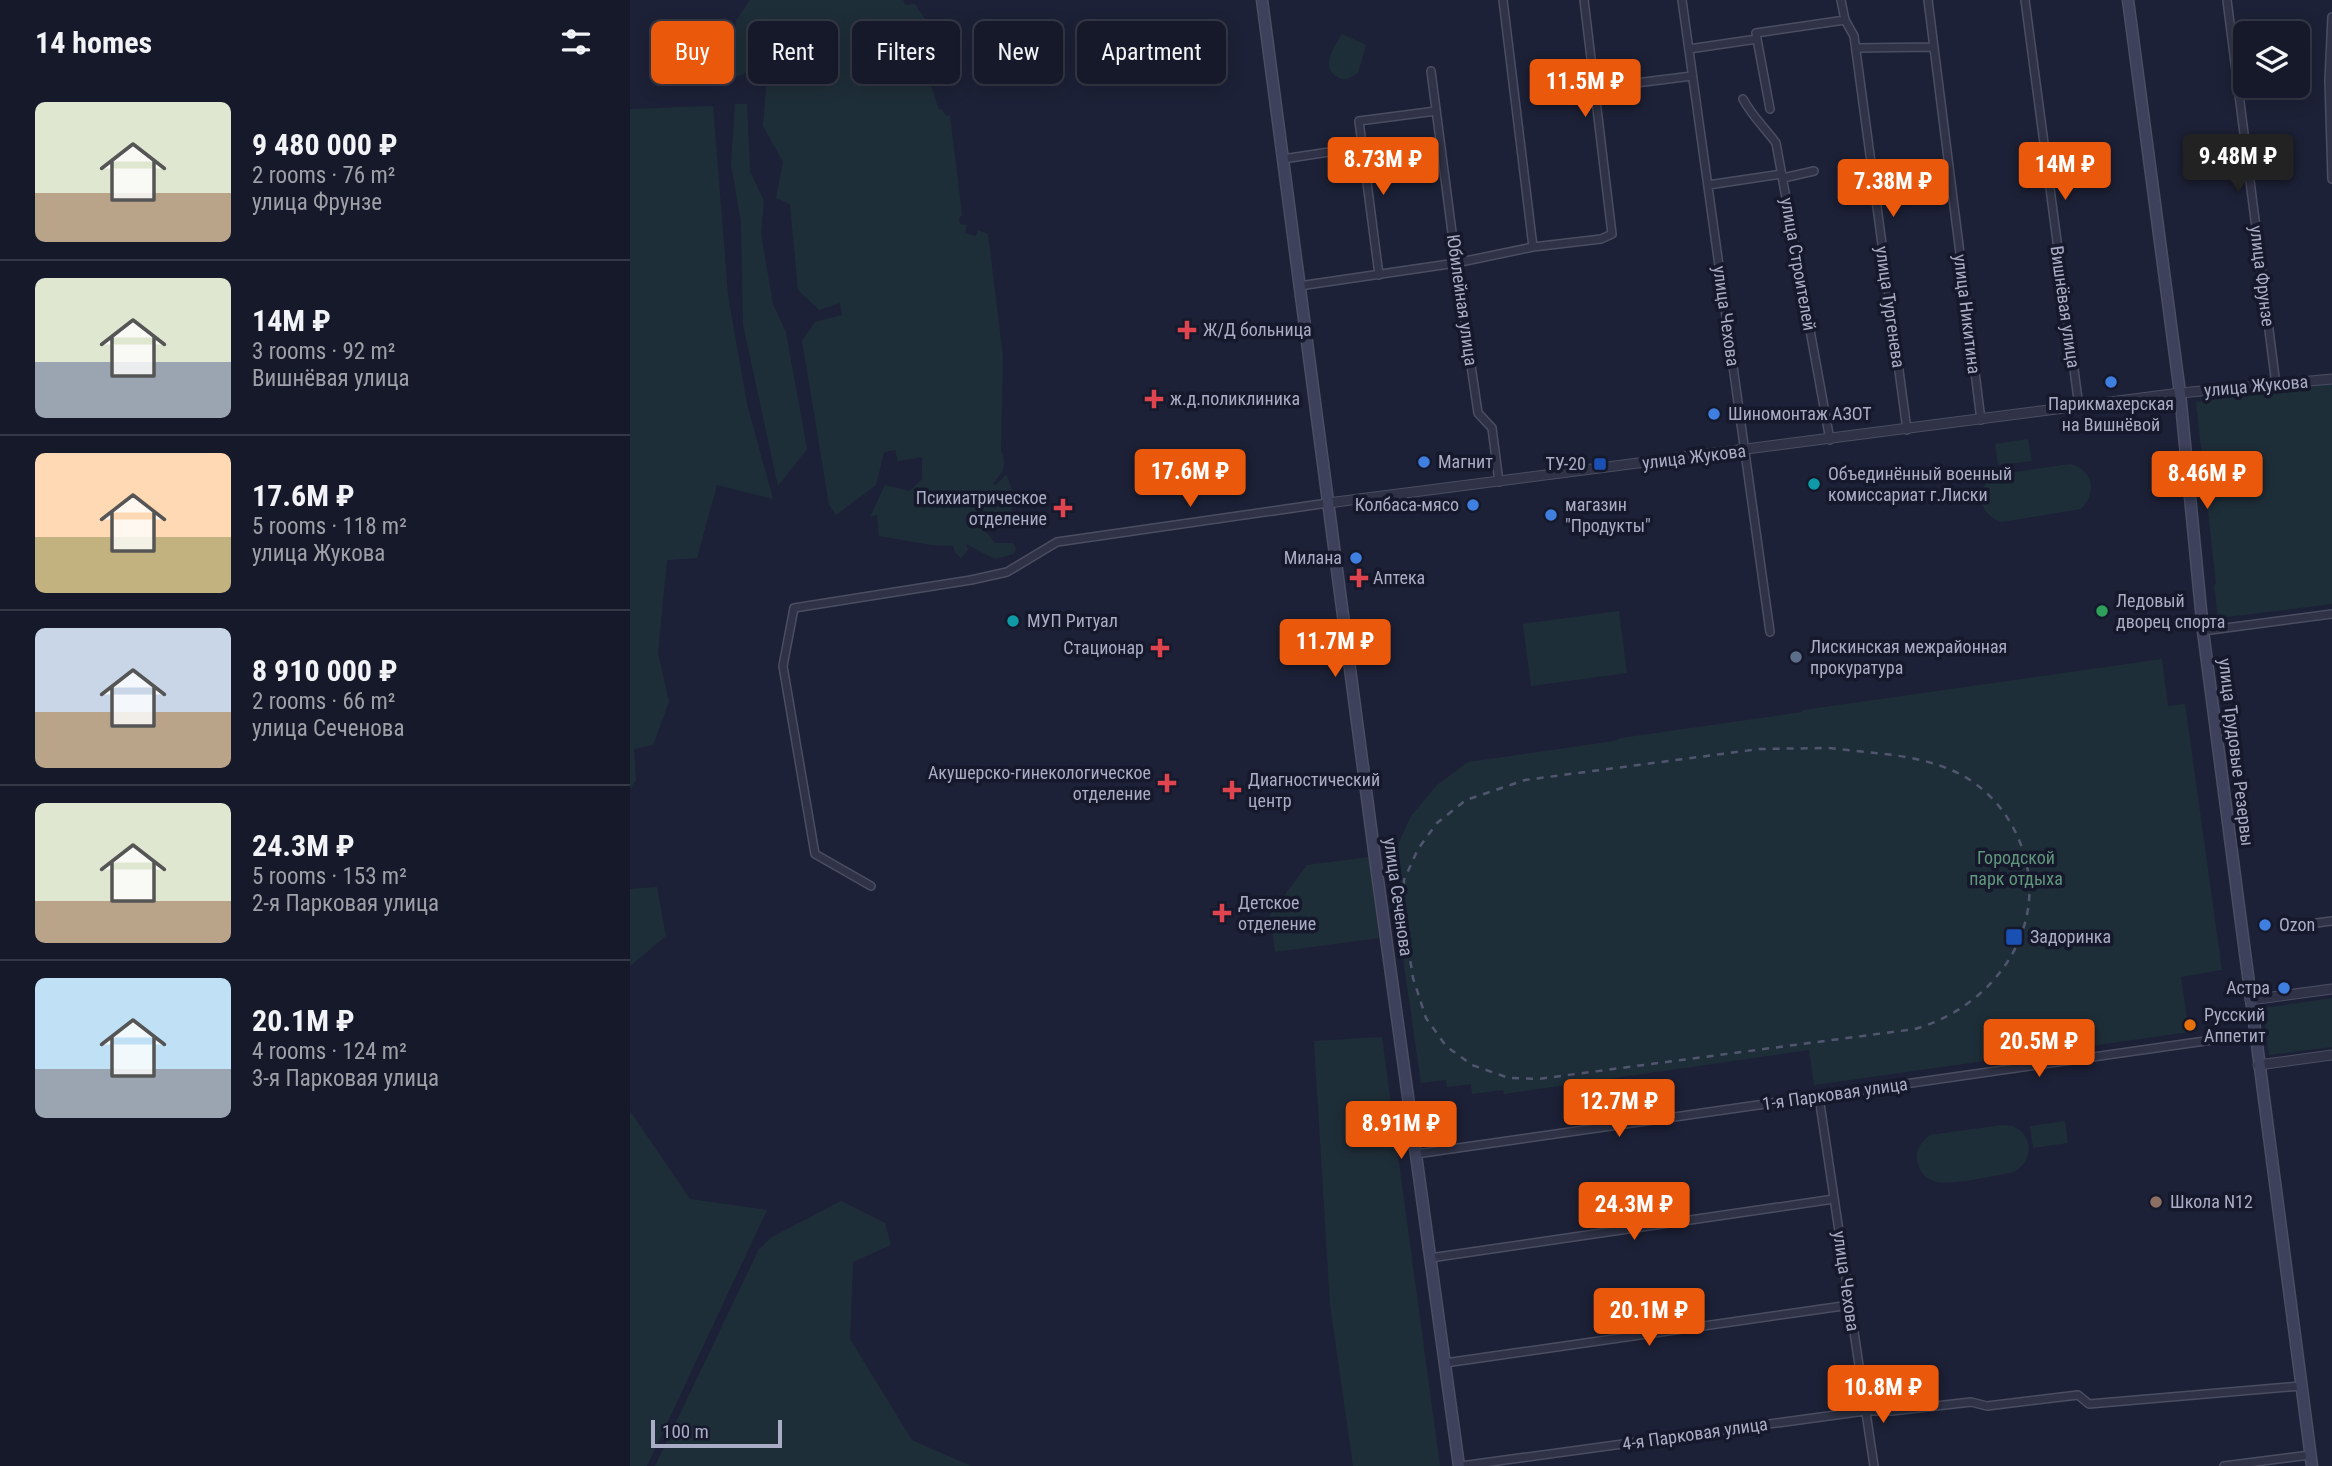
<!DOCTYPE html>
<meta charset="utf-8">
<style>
:root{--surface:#161929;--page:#1f2231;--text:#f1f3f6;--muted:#9ea0a8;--line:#353846;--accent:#ea580c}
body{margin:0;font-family:"Roboto Condensed",sans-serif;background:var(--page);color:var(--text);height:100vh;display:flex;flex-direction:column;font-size:26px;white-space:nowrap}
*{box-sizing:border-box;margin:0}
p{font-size:23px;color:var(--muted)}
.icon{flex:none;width:38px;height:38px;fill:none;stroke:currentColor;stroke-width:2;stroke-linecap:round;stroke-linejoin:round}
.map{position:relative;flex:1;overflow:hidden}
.panel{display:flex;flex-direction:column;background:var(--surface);width:630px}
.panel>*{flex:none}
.banner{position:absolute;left:21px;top:21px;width:665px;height:63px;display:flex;gap:14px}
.fabs{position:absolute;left:1603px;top:21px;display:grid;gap:14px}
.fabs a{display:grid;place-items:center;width:77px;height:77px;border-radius:10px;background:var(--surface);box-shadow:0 4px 18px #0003,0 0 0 2px var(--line);font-size:35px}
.scale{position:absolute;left:21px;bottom:18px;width:131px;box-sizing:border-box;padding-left:7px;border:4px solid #a9adc5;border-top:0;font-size:19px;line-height:24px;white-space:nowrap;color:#a9adc5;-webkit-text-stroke:5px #16192b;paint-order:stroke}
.price{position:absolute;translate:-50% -60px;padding:0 16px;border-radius:7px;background:var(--accent);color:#fff;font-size:23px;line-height:46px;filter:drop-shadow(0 2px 4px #0008)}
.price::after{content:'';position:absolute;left:50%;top:42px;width:21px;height:16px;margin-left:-10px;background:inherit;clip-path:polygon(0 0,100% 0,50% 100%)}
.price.selected{background:#222;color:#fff}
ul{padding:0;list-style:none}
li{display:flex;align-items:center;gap:21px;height:175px;padding:0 35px}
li+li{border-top:2px solid var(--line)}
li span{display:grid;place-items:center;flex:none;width:196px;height:140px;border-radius:10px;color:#555}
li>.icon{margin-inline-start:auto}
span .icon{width:84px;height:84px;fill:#fffc;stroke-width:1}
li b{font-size:30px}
h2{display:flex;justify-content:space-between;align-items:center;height:84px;padding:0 35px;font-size:30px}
.chip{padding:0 24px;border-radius:10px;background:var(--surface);box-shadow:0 4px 18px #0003,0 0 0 2px var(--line);font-size:24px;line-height:63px}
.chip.selected{background:var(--accent);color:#fff}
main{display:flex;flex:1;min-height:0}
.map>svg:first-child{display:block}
.green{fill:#1e2e38}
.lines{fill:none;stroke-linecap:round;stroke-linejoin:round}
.minor-casing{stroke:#4b4e62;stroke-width:10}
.tertiary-casing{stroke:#4b4e62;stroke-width:11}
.secondary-casing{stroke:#4b4e62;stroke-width:13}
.minor{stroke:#303347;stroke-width:7}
.tertiary{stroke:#303347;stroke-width:9}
.secondary{stroke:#3e415b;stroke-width:10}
.rail{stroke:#51566f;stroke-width:2.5;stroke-dasharray:7 7;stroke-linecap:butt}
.health-dot{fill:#e0444e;stroke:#16192b;stroke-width:2.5}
.shop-dot{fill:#3f7fe0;stroke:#16192b;stroke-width:2.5}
.transit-dot{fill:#1a4fb4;stroke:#16192b;stroke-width:2.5}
.culture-dot{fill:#0f9aa8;stroke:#16192b;stroke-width:2.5}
.leisure-dot{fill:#2e9e5b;stroke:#16192b;stroke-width:2.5}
.service-dot{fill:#5c6f8a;stroke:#16192b;stroke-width:2.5}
.food-dot{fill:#e8710a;stroke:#16192b;stroke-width:2.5}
.education-dot{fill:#8d6e63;stroke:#16192b;stroke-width:2.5}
.labels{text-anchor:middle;stroke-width:7;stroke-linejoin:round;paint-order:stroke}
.street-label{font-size:18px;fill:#a9adc5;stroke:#16192b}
.poi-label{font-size:18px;fill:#a9adc5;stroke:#16192b;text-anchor:start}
.park-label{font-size:18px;fill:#60967b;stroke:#16192b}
</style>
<main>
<section class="panel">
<h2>14 homes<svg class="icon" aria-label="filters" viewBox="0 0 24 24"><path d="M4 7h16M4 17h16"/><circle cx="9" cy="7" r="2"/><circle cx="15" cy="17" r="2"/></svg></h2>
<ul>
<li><span style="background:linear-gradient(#dfe7d0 65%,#b9a48a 0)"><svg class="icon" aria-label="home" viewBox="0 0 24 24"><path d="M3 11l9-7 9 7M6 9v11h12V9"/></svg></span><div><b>9 480 000 ₽</b><p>2 rooms · 76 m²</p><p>улица Фрунзе</p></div></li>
<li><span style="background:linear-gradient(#dfe7d0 60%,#9aa5b1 0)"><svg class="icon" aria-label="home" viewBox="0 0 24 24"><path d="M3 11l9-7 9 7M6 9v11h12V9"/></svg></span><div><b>14M ₽</b><p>3 rooms · 92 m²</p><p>Вишнёвая улица</p></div></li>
<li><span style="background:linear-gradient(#ffd9b3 60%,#c2b280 0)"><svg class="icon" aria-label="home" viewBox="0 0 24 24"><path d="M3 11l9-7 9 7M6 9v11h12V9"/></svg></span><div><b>17.6M ₽</b><p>5 rooms · 118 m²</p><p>улица Жукова</p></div></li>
<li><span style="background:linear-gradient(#c9d6e8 60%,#b9a48a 0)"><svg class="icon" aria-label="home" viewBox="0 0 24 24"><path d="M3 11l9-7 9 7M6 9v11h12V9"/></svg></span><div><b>8 910 000 ₽</b><p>2 rooms · 66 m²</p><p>улица Сеченова</p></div></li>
<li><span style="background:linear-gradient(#dfe7d0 70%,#b9a48a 0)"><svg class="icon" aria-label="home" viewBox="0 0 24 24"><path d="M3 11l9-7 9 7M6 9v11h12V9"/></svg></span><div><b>24.3M ₽</b><p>5 rooms · 153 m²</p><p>2-я Парковая улица</p></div></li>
<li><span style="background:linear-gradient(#bfe0f5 65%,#9aa5b1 0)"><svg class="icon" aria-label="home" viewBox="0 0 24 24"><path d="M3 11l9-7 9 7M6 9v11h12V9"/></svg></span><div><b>20.1M ₽</b><p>4 rooms · 124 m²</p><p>3-я Парковая улица</p></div></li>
</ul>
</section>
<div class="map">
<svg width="1702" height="1466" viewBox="0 0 1702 1466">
<rect width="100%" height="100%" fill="#1d2137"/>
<!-- green -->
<path class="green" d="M120,0H273L275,5L285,4L295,19L293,27L280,30L264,46L268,55L282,60L286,71L292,76L298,75L309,110L312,109L316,116L320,115L332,215L329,218L330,224L337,225L335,233L346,236L348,230L358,234L373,356L371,451C378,466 372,472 363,484L366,485L376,475C384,487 382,505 381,520L375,526L348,517V522L365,543H383L386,548L384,554L365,559L336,544L338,550L331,558L325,552L323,546L301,545L249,536L247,515L240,517L255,485L280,491L292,479V457L268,461L265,450L254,452L246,485L206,515L199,505L172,341L185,322L212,315L210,303L189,310L168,290L160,204L146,198L153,162L133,126L137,75L120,72L96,80L81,61L105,49L106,21Z
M712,34L736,45L728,73C720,78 714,82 706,76C690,66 705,46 712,34Z
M105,104H117L120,171L134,201L131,234L143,304L156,333L177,449L148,486L113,325L111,222L101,165Z
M83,106L98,295L117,404L143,499L87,485L67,558L37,560L28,653L39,702L23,745L4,749L6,780L0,789V109Z
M1702,384V604L1588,618L1584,585L1586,584L1566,402Z
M1398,439L1402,461L1368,465L1365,444Z
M1440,464C1464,469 1467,494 1451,509L1372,522C1348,515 1344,488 1365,475Z
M989,611L997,673L901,686L893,624Z
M1532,659L1538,706L1555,704L1592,970L1551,977L1559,1032L1184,1085L1179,1050L874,1094L873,1090L842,1094L841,1084L817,1087L816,1080L791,1083L762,881L768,845L781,816L807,785L838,762L984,741L991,738L1172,712L1173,710Z
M739,857L749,938L645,952L640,915L677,865Z
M27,887L36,936L0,966V889Z
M1702,998V1047L1639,1055L1633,1008Z
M752,1037L810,1466H723L700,1305L684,1041Z
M0,1111L60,1199L137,1210L17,1466H0Z
M1435,1121L1438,1143L1403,1148L1400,1126Z
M1372,1125C1400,1124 1409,1157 1384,1172C1367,1175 1324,1185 1307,1182C1298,1180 1290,1173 1288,1164C1284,1151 1291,1142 1300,1135Z
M211,1201L255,1223L261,1245L223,1262L220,1339L282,1440L341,1466H25L129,1249L142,1237Z"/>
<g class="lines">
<defs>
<path id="minor" d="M873,0L903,247
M1052,0L1140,632
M1211,0L1215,20L1224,36L1277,430
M1298,0L1351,420
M1395,0L1449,407
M1597,0L1646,385
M1702,17L1699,80L1702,179
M1127,39L1140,109
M1226,48L1304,47
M1059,49L1127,39L1126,33L1215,20
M801,71L826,263L848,413L862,428L869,482
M966,88L1062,76
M1113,99C1122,116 1135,128 1146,143L1200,440
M653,159L732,147
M1153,178L1184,171
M1078,185L1152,174
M749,275L729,121L806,111
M669,286L826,263L903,247L971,239L982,234L954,0
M1573,631L1702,614
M241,886L185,854L153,666L164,608L341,580L377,572L427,542L698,503
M1679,924L1702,921
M1189,1097L1244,1466
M786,1154L1624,1034
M800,1258L1204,1199
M815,1363L1220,1305
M831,1466L1235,1411H1262L1341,1402L1357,1406L1448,1395L1459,1404L1671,1386
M1594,1466L1680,1455"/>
<path id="tertiary" d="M698,503L1550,393L1702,379
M1620,1000L1702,989
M1628,1065L1702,1055"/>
<path id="secondary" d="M632,0L744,851L829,1466
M1498,0L1550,393L1573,631L1682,1466"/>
</defs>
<!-- minor casing -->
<use href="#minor" class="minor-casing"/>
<!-- tertiary casing -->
<use href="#tertiary" class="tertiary-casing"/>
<!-- secondary casing -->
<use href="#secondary" class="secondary-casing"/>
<!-- minor -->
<use href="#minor" class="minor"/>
<!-- tertiary -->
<use href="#tertiary" class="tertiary"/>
<!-- secondary -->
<use href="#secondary" class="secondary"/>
<!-- rail -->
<path class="rail" d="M1199,748C1247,754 1303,754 1343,782C1364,797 1379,816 1389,840C1424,923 1366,1006 1285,1029L908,1079L879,1078L842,1065L816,1046L796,1018L783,978L773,914L774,880L788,849L807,823L836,800L895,780L1129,749Z"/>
</g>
<!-- markers -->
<g class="health-dot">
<path d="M553.5 319.5h7v7h7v7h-7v7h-7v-7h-7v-7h7z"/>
<path d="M520.5 388.5h7v7h7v7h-7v7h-7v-7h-7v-7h7z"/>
<path d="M429.5 497.5h7v7h7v7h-7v7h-7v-7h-7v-7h7z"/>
<path d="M725.5 567.5h7v7h7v7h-7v7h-7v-7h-7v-7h7z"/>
<path d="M526.5 637.5h7v7h7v7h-7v7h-7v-7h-7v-7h7z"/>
<path d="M533.5 772.5h7v7h7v7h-7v7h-7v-7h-7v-7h7z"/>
<path d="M598.5 779.5h7v7h7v7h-7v7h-7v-7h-7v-7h7z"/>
<path d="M588.5 902.5h7v7h7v7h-7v7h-7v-7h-7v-7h7z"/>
</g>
<g class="shop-dot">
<circle cx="1481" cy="382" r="7"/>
<circle cx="1084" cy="414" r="7"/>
<circle cx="794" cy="462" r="7"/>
<circle cx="843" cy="505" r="7"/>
<circle cx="921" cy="515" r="7"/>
<circle cx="726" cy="558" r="7"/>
<circle cx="1635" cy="925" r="7"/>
<circle cx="1654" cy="988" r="7"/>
</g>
<g class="transit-dot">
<rect x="963" y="457" width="14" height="14" rx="3.5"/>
<rect x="1375" y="928" width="18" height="18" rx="3.5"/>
</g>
<g class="culture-dot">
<circle cx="1184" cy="484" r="7"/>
<circle cx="383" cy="621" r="7"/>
</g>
<circle class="leisure-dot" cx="1472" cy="611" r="7"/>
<circle class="service-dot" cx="1166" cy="657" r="7"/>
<circle class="food-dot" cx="1560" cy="1025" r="7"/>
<circle class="education-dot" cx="1526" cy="1202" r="7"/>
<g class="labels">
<!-- street labels -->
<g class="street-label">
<text transform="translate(1168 264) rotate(80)" y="6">улица Строителей</text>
<text transform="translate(1632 276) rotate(83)" y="6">улица Фрунзе</text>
<text transform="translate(832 300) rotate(82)" y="6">Юбилейная улица</text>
<text transform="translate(1260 307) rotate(82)" y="6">улица Тургенева</text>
<text transform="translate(1435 307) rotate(82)" y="6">Вишнёвая улица</text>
<text transform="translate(1337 314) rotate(83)" y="6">улица Никитина</text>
<text transform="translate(1096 316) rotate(82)" y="6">улица Чехова</text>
<text transform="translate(1626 386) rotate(-5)" y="6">улица Жукова</text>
<text transform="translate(1064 457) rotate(-7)" y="6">улица Жукова</text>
<text transform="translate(1606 752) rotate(83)" y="6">улица Трудовые Резервы</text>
<text transform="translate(768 897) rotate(82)" y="6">улица Сеченова</text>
<text transform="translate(1205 1094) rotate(-8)" y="6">1-я Парковая улица</text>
<text transform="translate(1216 1281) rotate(82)" y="6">улица Чехова</text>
<text transform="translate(1065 1434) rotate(-8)" y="6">4-я Парковая улица</text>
</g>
<!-- poi labels -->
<g class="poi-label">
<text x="573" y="336">Ж/Д больница</text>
<text x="540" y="405">ж.д.поликлиника</text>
<text x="1481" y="410" text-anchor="middle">Парикмахерская<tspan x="1481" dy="21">на Вишнёвой</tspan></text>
<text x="1098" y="420">Шиномонтаж АЗОТ</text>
<text x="808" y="468">Магнит</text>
<text x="956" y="470" text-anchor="end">ТУ-20</text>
<text x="1198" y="480">Объединённый военный<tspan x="1198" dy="21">комиссариат г.Лиски</tspan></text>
<text x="417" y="504" text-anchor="end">Психиатрическое<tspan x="417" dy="21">отделение</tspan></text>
<text x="829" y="511" text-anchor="end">Колбаса-мясо</text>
<text x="935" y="511">магазин<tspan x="935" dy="21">"Продукты"</tspan></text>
<text x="712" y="564" text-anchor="end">Милана</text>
<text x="743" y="584">Аптека</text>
<text x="1486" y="607">Ледовый<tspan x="1486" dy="21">дворец спорта</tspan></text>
<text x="397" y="627">МУП Ритуал</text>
<text x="1180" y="653">Лискинская межрайонная<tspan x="1180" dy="21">прокуратура</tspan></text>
<text x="514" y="654" text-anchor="end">Стационар</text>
<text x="521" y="779" text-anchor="end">Акушерско-гинекологическое<tspan x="521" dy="21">отделение</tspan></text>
<text x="618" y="786">Диагностический<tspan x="618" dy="21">центр</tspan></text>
<text x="608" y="909">Детское<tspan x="608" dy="21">отделение</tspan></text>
<text x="1649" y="931">Ozon</text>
<text x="1400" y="943">Задоринка</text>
<text x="1640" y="994" text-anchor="end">Астра</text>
<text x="1574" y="1021">Русский<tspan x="1574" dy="21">Аппетит</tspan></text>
<text x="1540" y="1208">Школа N12</text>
</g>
<!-- park labels -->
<g class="park-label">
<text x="1386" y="864">Городской<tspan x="1386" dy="21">парк отдыха</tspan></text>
</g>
</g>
</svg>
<div class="fabs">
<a><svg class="icon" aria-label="layers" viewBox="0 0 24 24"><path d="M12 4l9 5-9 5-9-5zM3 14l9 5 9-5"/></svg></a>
</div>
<div class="scale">100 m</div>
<b class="price" style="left:955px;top:119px">11.5M ₽</b>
<b class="price selected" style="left:1608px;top:194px">9.48M ₽</b>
<b class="price" style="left:753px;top:197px">8.73M ₽</b>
<b class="price" style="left:1435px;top:202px">14M ₽</b>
<b class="price" style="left:1263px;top:219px">7.38M ₽</b>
<b class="price" style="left:560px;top:509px">17.6M ₽</b>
<b class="price" style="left:1577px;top:511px">8.46M ₽</b>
<b class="price" style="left:705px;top:679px">11.7M ₽</b>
<b class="price" style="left:1409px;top:1079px">20.5M ₽</b>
<b class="price" style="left:989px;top:1139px">12.7M ₽</b>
<b class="price" style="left:771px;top:1161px">8.91M ₽</b>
<b class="price" style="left:1004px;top:1242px">24.3M ₽</b>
<b class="price" style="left:1019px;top:1348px">20.1M ₽</b>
<b class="price" style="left:1253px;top:1425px">10.8M ₽</b>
<div class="banner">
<a class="chip selected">Buy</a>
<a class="chip">Rent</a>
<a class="chip">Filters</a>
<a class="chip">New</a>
<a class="chip">Apartment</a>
</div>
</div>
</main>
